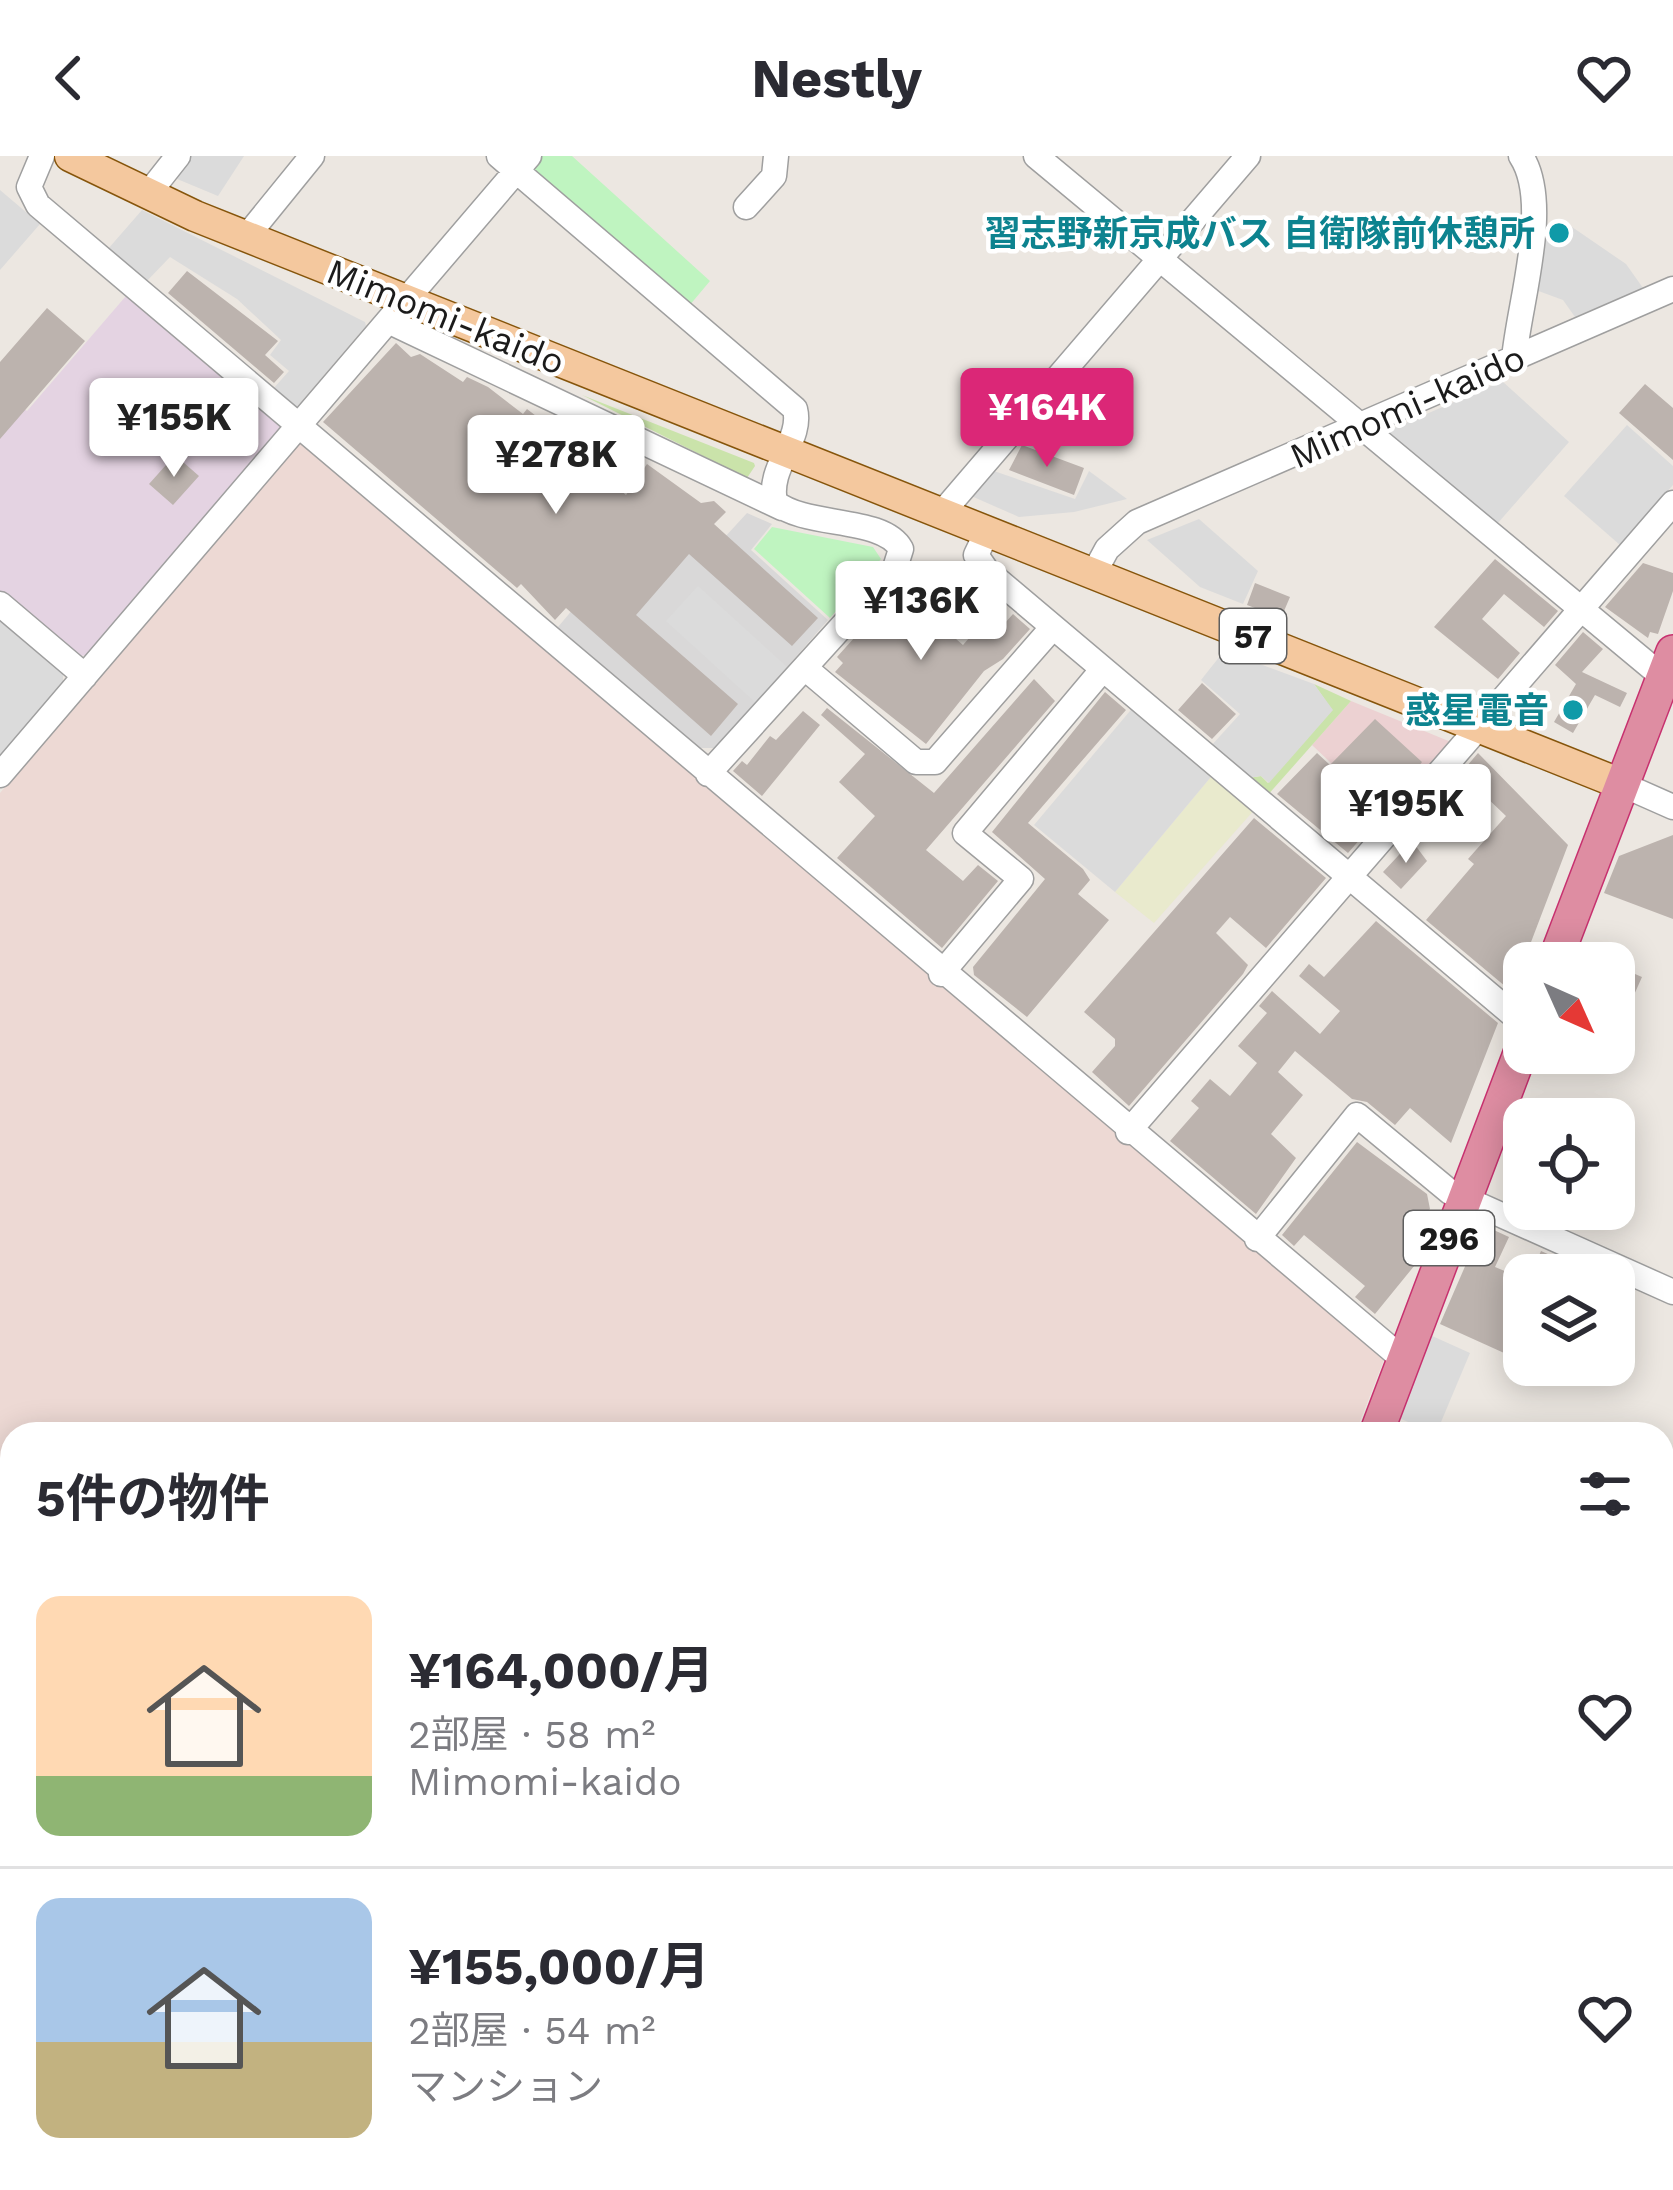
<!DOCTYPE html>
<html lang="ja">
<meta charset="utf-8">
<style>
:root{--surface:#fff;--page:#f2f2f3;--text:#2b2b33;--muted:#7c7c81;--line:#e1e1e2;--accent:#db2777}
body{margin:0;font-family:"Work Sans","Noto Sans JP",sans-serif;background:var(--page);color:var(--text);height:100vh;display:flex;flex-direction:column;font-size:45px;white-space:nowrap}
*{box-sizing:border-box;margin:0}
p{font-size:39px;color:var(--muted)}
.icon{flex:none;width:66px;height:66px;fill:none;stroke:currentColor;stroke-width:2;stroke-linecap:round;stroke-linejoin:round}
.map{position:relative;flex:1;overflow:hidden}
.drawer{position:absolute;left:0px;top:1266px;width:1674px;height:768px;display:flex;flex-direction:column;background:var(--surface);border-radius:36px 36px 0 0;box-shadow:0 6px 30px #0003}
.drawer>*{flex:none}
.needle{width:78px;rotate:135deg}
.buttons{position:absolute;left:1503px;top:786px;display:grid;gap:24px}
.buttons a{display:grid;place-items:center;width:132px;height:132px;border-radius:24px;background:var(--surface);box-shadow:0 6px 30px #0003;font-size:60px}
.price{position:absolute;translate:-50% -102px;padding:0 27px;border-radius:12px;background:#fff;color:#222;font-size:39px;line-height:78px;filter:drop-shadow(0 3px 6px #0008)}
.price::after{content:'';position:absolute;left:50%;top:72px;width:36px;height:27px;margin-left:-18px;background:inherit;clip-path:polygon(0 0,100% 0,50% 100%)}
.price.selected{background:var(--accent);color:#fff}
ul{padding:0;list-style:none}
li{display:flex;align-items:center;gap:36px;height:300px;padding:0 36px}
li+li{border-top:3px solid var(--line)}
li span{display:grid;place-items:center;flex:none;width:336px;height:240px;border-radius:24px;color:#555}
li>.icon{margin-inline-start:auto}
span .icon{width:144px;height:144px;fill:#fffc;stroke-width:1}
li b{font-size:51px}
h2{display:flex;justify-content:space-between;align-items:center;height:144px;padding:0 36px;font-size:51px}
header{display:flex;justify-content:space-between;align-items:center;height:156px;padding:0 36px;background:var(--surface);font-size:54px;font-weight:700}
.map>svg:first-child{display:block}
.residential{fill:#d9d8d8}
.commercial{fill:#ecd1d2}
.industrial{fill:#e4d3e2}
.military{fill:#edd9d4}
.farmland{fill:#e9eacd}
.grass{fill:#cae3aa}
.park{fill:#bff4c0}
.parking{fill:#dbdbdb}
.building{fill:#bcb3ae}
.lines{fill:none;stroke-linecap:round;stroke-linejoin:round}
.minor-casing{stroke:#9f9f9f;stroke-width:27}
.major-casing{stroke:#86550b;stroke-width:33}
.highway-casing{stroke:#c7316f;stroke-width:36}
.minor{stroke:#fff;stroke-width:24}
.major{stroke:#f4c89e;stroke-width:30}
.highway{stroke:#de8da2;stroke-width:33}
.culture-dot{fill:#0f9aa8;stroke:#fff;stroke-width:4.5}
.labels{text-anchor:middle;stroke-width:9;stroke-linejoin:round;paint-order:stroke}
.shield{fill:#fff;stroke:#5f5f5f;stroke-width:3}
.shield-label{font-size:33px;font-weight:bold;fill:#1b1b1b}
.culture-label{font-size:36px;font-weight:bold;fill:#0d838f;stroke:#fff;text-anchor:end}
.street-label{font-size:36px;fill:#1b1b1b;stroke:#fff}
</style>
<header><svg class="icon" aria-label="back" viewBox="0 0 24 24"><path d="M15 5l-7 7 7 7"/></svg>Nestly<svg class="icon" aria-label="heart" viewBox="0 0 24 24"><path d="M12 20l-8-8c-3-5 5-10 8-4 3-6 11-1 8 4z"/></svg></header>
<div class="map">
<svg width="1673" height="2034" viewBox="0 0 1673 2034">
<rect width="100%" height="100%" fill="#ece7e1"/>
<!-- residential -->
<path class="residential" d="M670,338L724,382L747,357L772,368L751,394L828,464L717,592H699L558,471Z"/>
<!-- commercial -->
<path class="commercial" d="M1351,545L1451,586L1365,682L1308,632L1331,607L1312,589Z"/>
<!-- industrial -->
<path class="industrial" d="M132,133L285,267L90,498L73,502L0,440V233L27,255Z"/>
<!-- military -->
<path class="military" d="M299,286L1385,1201L1355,1278H12V2022H1071L1066,2034H0V637Z"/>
<!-- farmland -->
<path class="farmland" d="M1215,616L1256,652L1154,767L1115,736Z"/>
<!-- grass -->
<path class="grass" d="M582,239L754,307L755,310L747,322Z
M1314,528L1351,545L1267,640L1248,622L1261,620L1268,627L1332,554Z"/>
<!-- park -->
<path class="park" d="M542,0H572L710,125L689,150L536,20L533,10Z
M772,371L873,391L881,403L830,462L754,393Z"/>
<!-- parking -->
<path class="parking" d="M186,0H244L218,40L170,20Z
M0,34L40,68L0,114Z
M142,54L365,166L366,170L296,252L273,233L289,215L270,199L281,184L237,143L170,101L145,127L108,93Z
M1572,71L1626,108L1643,132L1575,161L1563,144L1533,133L1546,83L1559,91Z
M1502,225L1569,286L1497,368L1383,277Z
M1627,269L1673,310V329L1620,389L1564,340Z
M991,314L1075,343L1089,315L1127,343L1074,356L1019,361L969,339Z
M1199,363L1258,415L1243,448L1200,431L1147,384Z
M698,430L787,511L756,547L666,465Z
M0,461L63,515V528L0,603Z
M1224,495L1314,528L1333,554L1269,627L1261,620L1248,622L1211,590L1240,558L1201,524Z
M1135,549L1215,616L1115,736L1034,669Z
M1430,1179L1470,1197L1436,1278L1399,1262Z"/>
<!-- building -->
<path class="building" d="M187,115L278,185L265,199L284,216L274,227L168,137Z
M47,152L85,185L0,283V206Z
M396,187L411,201L420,198L463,226L467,221L488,231L523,258L527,253L566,283L556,296L580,314L602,289L619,302L604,320L626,339L647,308L701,347L714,345L726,356L714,368L818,462L792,490L689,398L636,459L738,548L711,580L566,452L555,464L521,428L517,432L323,266Z
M1645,228L1673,252V304L1619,257Z
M1022,289L1084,312L1074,339L1009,314Z
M175,299L199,320L173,349L149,328Z
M1495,403L1558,455L1544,471L1504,438L1482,463L1520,497L1498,523L1434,471Z
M1643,407L1673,417V435L1658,478L1650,476L1648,482L1605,451Z
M1255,427L1290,441L1281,462L1247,449Z
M898,433L963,489L983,466L996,477L1013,458L1030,473L1003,503L984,515L926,588L835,516L843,507L837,501Z
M1583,476L1603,493L1582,516L1627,537L1620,551L1595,539L1573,577L1554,566L1576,528L1555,509Z
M1034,523L1055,545L926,694L963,725L978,709L998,725L942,792L837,702L875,660L839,626L865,598L821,559L827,552L934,637Z
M1202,527L1236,558L1212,583L1178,554Z
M1105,536L1126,554L1028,667L1083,713L1090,724L1078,738L1109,764L1027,861L974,819L973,811L1045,723L992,676Z
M803,555L820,569L762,640L733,615L742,605L747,609L770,580L776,584Z
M1375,563L1422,606L1392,646L1356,612L1324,646L1362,681L1348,697L1277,638L1317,597L1330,609Z
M1478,597L1568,689L1512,836L1426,764L1474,708L1468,703L1506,660L1461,617Z
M1254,662L1326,722L1266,792L1230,761L1216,777L1248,809L1243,818L1129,950L1092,916L1115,890V883L1084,856Z
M1673,679V763L1604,737L1619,700Z
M1412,685L1427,705L1401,733L1383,716Z
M1376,765L1498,867L1451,987L1410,952L1395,969L1367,946L1352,943L1295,895L1278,916L1303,939L1271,978L1296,1002L1256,1058L1170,985L1199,952L1191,945L1210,923L1230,940L1257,907L1238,890L1267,857L1259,850L1272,835L1320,878L1340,855L1299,820L1309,808L1324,821Z
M1614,809L1642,821L1614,884Z
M1559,897H1608L1600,915Z
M1357,986L1427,1038L1430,1053L1409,1076L1420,1088L1410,1096L1419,1104L1375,1158L1355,1141L1365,1130L1304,1079L1294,1090L1282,1079Z
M1483,1069L1509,1081L1495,1111L1524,1123V1206L1440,1168Z
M1541,1095L1595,1119H1530Z"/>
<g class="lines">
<defs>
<path id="minor" d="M42,0L29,31L38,49L1404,1204
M499,0L795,253C803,284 767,311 775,346C805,372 883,360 901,393L895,412L708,618
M1036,0L1663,521
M148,38L178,0
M746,51L774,20L776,0
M247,80L312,0
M388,165L782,352
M1514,203C1519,147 1552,47 1521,0
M941,358L1248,0
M987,376L976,399L987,415L1524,868
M1094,417L1107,393L1137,366L1673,133
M0,448L85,520
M805,512L916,606H935L1053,471
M0,619L529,0
M1621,628L1673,651
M941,818L1021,723L965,677L1103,513
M1128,976L1673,347
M1257,1083L1357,959L1450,1036L1673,1136
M1662,1491L1673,1496
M1662,1847L1673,1822
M1662,1863L1673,1868
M1224,2022L1252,2034
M1578,2034L1583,2022"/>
<path id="major" d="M70,0L195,60L1621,628"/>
<path id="highway" d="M1554,807L1673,496
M1376,1278L1524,887
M1086,2034L1090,2022"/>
</defs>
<!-- minor casing -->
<use href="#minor" class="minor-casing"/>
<!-- major casing -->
<use href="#major" class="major-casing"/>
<!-- highway casing -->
<use href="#highway" class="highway-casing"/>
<!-- minor -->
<use href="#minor" class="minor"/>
<!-- major -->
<use href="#major" class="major"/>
<!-- highway -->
<use href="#highway" class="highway"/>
</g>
<!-- markers -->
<g class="culture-dot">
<circle cx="1559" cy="77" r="12"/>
<circle cx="1573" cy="554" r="12"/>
</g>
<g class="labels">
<!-- shield labels -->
<g class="shield">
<rect x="1220" y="453" width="66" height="54" rx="9"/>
<rect x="1404" y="1055" width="90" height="54" rx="9"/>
</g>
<g class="shield-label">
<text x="1253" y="492">57</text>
<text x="1449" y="1094">296</text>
</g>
<!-- culture labels -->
<g class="culture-label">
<text x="1535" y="90">習志野新京成バス 自衛隊前休憩所</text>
<text x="1549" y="567">惑星電音</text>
</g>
<!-- street labels -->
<g class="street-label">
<text transform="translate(446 160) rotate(22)" y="13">Mimomi-kaido</text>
<text transform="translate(1407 250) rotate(-24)" y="13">Mimomi-kaido</text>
</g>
</g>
</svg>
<div class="buttons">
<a><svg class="needle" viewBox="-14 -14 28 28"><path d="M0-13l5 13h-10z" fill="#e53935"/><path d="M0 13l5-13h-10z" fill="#7c7c81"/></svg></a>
<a><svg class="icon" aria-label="locate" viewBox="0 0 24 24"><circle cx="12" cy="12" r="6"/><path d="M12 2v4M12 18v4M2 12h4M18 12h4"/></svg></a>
<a><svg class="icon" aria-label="layers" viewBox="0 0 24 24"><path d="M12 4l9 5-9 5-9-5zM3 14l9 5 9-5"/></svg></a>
</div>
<b class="price selected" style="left:1047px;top:314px">¥164K</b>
<b class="price" style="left:174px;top:324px">¥155K</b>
<b class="price" style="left:556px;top:361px">¥278K</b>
<b class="price" style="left:921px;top:507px">¥136K</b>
<b class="price" style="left:1406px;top:710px">¥195K</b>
<section class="drawer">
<h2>5件の物件<svg class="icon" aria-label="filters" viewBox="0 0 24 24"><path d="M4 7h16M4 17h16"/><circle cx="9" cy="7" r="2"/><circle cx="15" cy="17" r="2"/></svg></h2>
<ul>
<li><span style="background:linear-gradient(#ffd9b3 75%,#8fb573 0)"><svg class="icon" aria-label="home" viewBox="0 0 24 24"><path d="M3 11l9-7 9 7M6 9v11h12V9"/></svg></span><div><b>¥164,000/月</b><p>2部屋 · 58 m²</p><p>Mimomi-kaido</p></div><svg class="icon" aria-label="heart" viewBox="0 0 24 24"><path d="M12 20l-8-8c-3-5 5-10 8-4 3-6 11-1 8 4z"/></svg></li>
<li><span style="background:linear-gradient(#a9c7e8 60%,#c2b280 0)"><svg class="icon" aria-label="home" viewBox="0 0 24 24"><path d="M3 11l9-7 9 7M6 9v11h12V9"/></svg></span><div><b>¥155,000/月</b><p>2部屋 · 54 m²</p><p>マンション</p></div><svg class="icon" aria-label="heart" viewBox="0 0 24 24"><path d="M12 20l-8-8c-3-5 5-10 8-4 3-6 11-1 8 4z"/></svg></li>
</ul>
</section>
</div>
